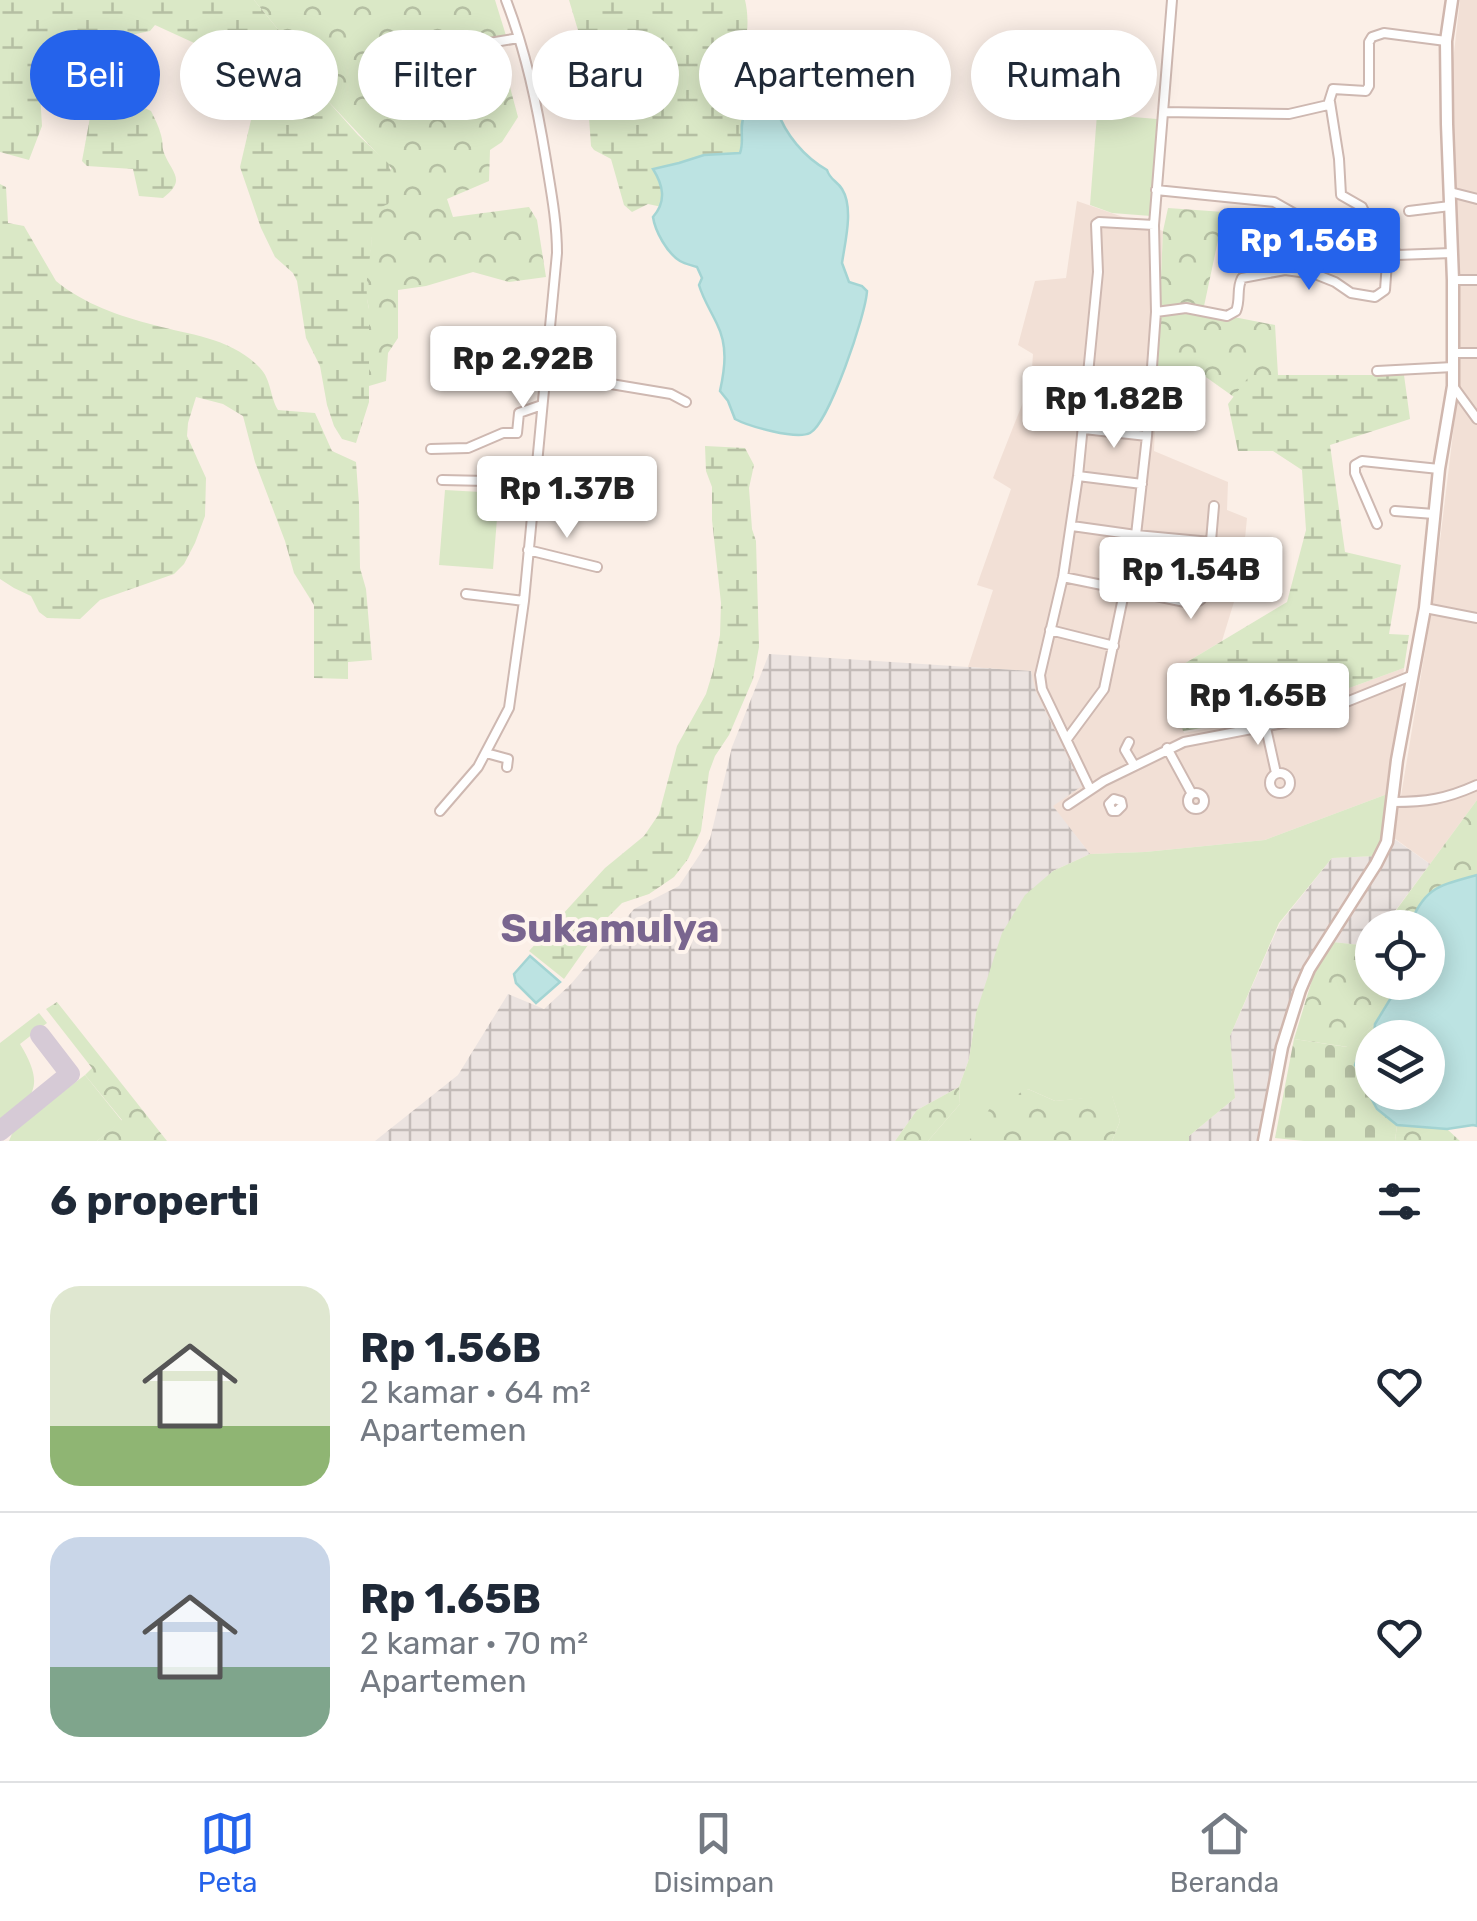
<!DOCTYPE html>
<html lang="id">
<meta charset="utf-8">
<style>
:root{--surface:#fff;--page:#f6f6f7;--text:#1f2937;--muted:#747a83;--line:#e0e1e3;--accent:#2563eb}
body{margin:0;font-family:Rubik,sans-serif;background:var(--page);color:var(--text);height:100vh;display:flex;flex-direction:column;font-size:38px;white-space:nowrap}
*{box-sizing:border-box;margin:0}
p{font-size:32px;color:var(--muted)}
.icon{flex:none;width:55px;height:55px;fill:none;stroke:currentColor;stroke-width:2;stroke-linecap:round;stroke-linejoin:round}
.map{position:relative;height:1141px;overflow:hidden}
.panel{display:flex;flex-direction:column;background:var(--surface);flex:1}
.panel>*{flex:none}
.top-card{position:absolute;left:30px;top:30px;width:1418px;height:90px;display:flex;gap:20px}
.buttons{position:absolute;left:1355px;top:910px;display:grid;gap:20px}
.buttons a{display:grid;place-items:center;width:90px;height:90px;border-radius:50%;background:var(--surface);box-shadow:0 5px 25px #0003;font-size:50px}
.price{position:absolute;translate:-50% -85px;padding:0 22px;border-radius:10px;background:#fff;color:#222;font-size:32px;line-height:65px;filter:drop-shadow(0 2px 5px #0008)}
.price::after{content:'';position:absolute;left:50%;top:60px;width:30px;height:22px;margin-left:-15px;background:inherit;clip-path:polygon(0 0,100% 0,50% 100%)}
.price.active{background:var(--accent);color:#fff}
ul{padding:0;list-style:none}
li{display:flex;align-items:center;gap:30px;height:250px;padding:0 50px}
li+li{border-top:2px solid var(--line)}
li span{display:grid;place-items:center;flex:none;width:280px;height:200px;border-radius:30px;color:#555}
li>.icon{margin-inline-start:auto}
span .icon{width:120px;height:120px;fill:#fffc;stroke-width:1}
li b{font-size:42px}
h2{display:flex;justify-content:space-between;align-items:center;height:120px;padding:0 50px;font-size:42px}
.chip{padding:0 35px;border-radius:45px;background:var(--surface);box-shadow:0 5px 25px #0003;font-size:35px;line-height:90px}
.chip.active{background:var(--accent);color:#fff}
.tab-bar{display:flex;justify-content:space-around;align-items:center;height:140px;border-top:2px solid var(--line);background:var(--surface);font-size:28px;color:var(--muted)}
.tab-bar a{display:grid;justify-items:center;gap:5px}
.tab-bar .active{color:var(--accent)}
.map>svg:first-child{display:block}
.residential{fill:#f2e0d6}
.industrial{fill:url(#industrial-grid)}
.grass{fill:#dae8c6}
.forest{fill:url(#forest-crowns)}
.wetland{fill:url(#wetland-marsh)}
.cemetery{fill:url(#cemetery-stones)}
.water{fill:#bce3e2;stroke:#a3d4d3;stroke-width:2.5}
.lines{fill:none;stroke-linecap:round;stroke-linejoin:round}
.taxiway{stroke:#d6cad6;stroke-width:20}
.minor-casing{stroke:#ceb8b1;stroke-width:12}
.secondary-casing{stroke:#d0b7ae;stroke-width:15}
.minor{stroke:#fff;stroke-width:8}
.secondary{stroke:#fff;stroke-width:10}
.labels{text-anchor:middle;stroke-width:8;stroke-linejoin:round;paint-order:stroke}
.quarter-label{font-size:40px;font-weight:bold;fill:#79658f;stroke:#fef4ed}
</style>
<div class="map">
<svg width="1477" height="1141" viewBox="0 0 1477 1141">
<defs>
<pattern id="industrial-grid" width="8" height="8" patternUnits="userSpaceOnUse" patternTransform="scale(2.5)"><rect width="8" height="8" fill="#ebe3e0"/><path d="M0 4h8M4 0v8" fill="none" stroke="#c3bbb8"/></pattern>
<pattern id="forest-crowns" width="20" height="18" patternUnits="userSpaceOnUse" patternTransform="scale(2.5)"><rect width="20" height="18" fill="#dae8c6"/><path d="M2 6a3 3 0 1 1 6 0M12 15a3 3 0 1 1 6 0" fill="none" stroke="#b5bfa3"/></pattern>
<pattern id="wetland-marsh" width="20" height="14" patternUnits="userSpaceOnUse" patternTransform="scale(2.5)"><rect width="20" height="14" fill="#dae8c6"/><path d="M1 5h8M5 5V1M11 12h8M15 12V8" fill="none" stroke="#b5bfa3"/></pattern>
<pattern id="cemetery-stones" width="16" height="16" patternUnits="userSpaceOnUse" patternTransform="scale(2.5)"><rect width="16" height="16" fill="#dae8c6"/><path d="M2 7V4a2 2 0 0 1 4 0v3zM10 15v-3a2 2 0 0 1 4 0v3z" fill="#b5bfa3"/></pattern>
</defs>
<rect width="100%" height="100%" fill="#fbefe7"/>
<!-- residential -->
<path class="residential" d="M1460,0H1477V800L1430,864L1394,838L1431,615L1459,384L1460,324L1451,79Z
M1077,201L1163,231L1154,451L1228,482L1227,510L1247,518L1241,579L1222,641L1167,674L1184,733L1270,717L1404,668L1390,793L1265,840L1145,852L1090,854L1052,806L1031,671L968,667L993,590L977,585L1011,489L993,478L1031,382L1033,354L1018,345L1035,281L1066,278Z"/>
<!-- industrial -->
<path class="industrial" d="M769,654L1031,671L1036,692L1082,786L1053,806L1090,854L1053,871L976,1013L969,1059L959,1087L917,1110L895,1141H375L458,1075L508,994L544,1009L571,984L634,909L679,886L710,839L732,747Z
M1393,838L1430,864L1383,927L1372,928V941L1369,946L1324,941L1282,1037L1262,1141H1189V1136L1235,1098L1230,1036L1280,923L1332,858L1377,856Z"/>
<!-- grass -->
<path class="grass" d="M1097,114L1157,119L1151,216L1112,213L1090,205Z
M445,490L499,493L493,569L439,565Z
M1390,793L1386,823L1377,856L1332,858L1279,923L1230,1036L1235,1098L1189,1136V1141H1112L1120,1121L1112,1096L1055,1101L1028,1089L969,1141H928L960,1104L959,1087L969,1059L976,1013L1002,933L1025,895L1053,871L1090,854L1145,852L1265,840Z
M39,1013L47,1023L20,1044C43,1082 39,1098 0,1120V1043Z
M85,1075L122,1121L97,1141H9L14,1129Z"/>
<!-- forest -->
<path class="forest" d="M254,0H495L508,42L419,62L425,90L507,76L518,117L502,142L490,150L489,181L447,199L453,217L529,207L537,220L546,277L509,282L473,272L426,286L398,290V338L388,353L386,381L369,386V309L366,294V275L371,247L372,224L391,168L326,99L304,61Z
M1168,208L1224,212L1203,311L1275,325L1278,375L1250,376L1234,397L1203,375L1157,367L1163,231Z
M1477,800V875C1435,887 1426,886 1409,927L1383,928Z
M1324,941L1369,946L1372,941V982L1400,983L1375,1024L1348,1047L1294,1039Z
M57,1002L167,1141H97L122,1120L85,1075L92,1068L46,1009Z
M959,1087L960,1104L928,1141H895L917,1110Z
M1028,1089L1055,1101L1112,1095L1120,1121L1112,1141H969L990,1108Z
M1397,1125L1447,1129L1460,1141H1395Z"/>
<!-- wetland -->
<path class="wetland" d="M0,0H254L304,61L326,99L358,135L389,164L393,182L392,197L388,204L379,208C371,226 373,231 371,249C368,271 364,287 369,309V402L356,443L342,439L334,426L327,405L320,366L306,338L297,281L293,273L275,257L261,228L240,167L258,90L256,82L250,74L227,58L155,25L150,31L121,37L109,43L123,93L130,101L151,111C155,119 159,127 161,135C164,146 161,143 164,153C172,173 187,180 163,198L139,196L133,169L87,166L82,161L91,112L85,85L49,82L42,86L40,93L42,126L29,160L0,152Z
M569,0H745C749,16 749,42 739,56L746,83L740,153L654,168L660,180L662,207L648,204L632,212L624,205L611,159L594,150L591,146L588,103L591,82L586,57Z
M0,184L6,187L8,223L24,226L56,281C84,304 119,316 154,325C190,335 232,338 260,368C271,379 270,397 278,410L315,413L332,451L356,462L359,504L360,568L366,589L372,660L348,662V679L314,678V605L294,573L285,541L255,462L243,416L223,404L196,397L188,423L187,436L206,478L205,516L195,543L184,564L174,574L100,600L80,619L47,618L39,612L31,596L14,588L0,579Z
M1250,375H1404L1410,419L1330,445L1345,552L1401,565L1389,634L1409,635L1404,668L1270,717L1183,731L1167,674L1287,602L1306,530L1302,470L1273,451H1238L1228,404Z
M705,446L745,448L754,465L749,488L752,529L756,541L759,647L753,679L729,735L715,756L709,772L701,831L688,859L674,877L649,894L622,903L607,918L564,979L529,951L605,868L644,836L659,814L677,746L706,694L713,671L720,635L721,603L712,520V487L706,471Z"/>
<!-- cemetery -->
<path class="cemetery" d="M1375,1024L1372,1050L1359,1053L1371,1086V1098L1377,1109L1397,1125L1395,1141H1304L1275,1138L1294,1039L1347,1047Z"/>
<!-- water -->
<path class="water" d="M771,108L777,110C785,134 804,157 827,170C830,180 837,181 842,189C854,208 845,242 842,263L849,282L862,286L867,291C866,314 829,423 810,433C796,440 748,426 735,419L728,401L720,391C725,368 728,346 717,324C711,311 703,299 699,285L702,278L697,267C691,265 685,264 680,261C667,253 655,231 653,217C667,201 663,185 653,169L679,163L704,155L740,153C745,140 738,126 745,114Z
M1477,875V1126L1473,1125L1447,1129L1397,1125L1377,1109L1371,1098V1086L1355,1065L1359,1053L1372,1050V1092H1428V1038L1374,1037L1375,1024L1400,983L1428,982V928L1409,927C1424,887 1438,886 1477,875Z
M530,956L560,982L536,1003L516,983L514,974Z"/>
<g class="lines">
<!-- taxiway -->
<path class="taxiway" d="M0,1131L70,1074L40,1035"/>
<defs>
<path id="minor" d="M454,95L452,49L519,38
M1330,102L1339,159L1341,195L1362,207L1372,228L1388,239L1397,255
M1163,112L1289,114L1328,105L1333,89L1366,91L1369,86V42L1372,37L1384,33L1446,41
M1156,190L1274,202L1334,236L1340,248H1353L1357,240L1372,228
M1450,192L1477,199
M1409,211L1450,206
M1453,280H1477
M1156,312L1186,308L1227,316L1236,311C1241,299 1236,289 1242,278L1285,270L1315,274L1335,282L1351,293L1375,297L1385,290L1387,262L1397,255L1452,253
M1454,353H1477
M1377,371L1453,367
M545,376L574,385L605,383L671,394L686,402
M1453,386L1477,419
M1084,429L1147,436
M431,449L468,448L503,433H517L519,413L542,405
M1078,476L1142,484
M442,480L535,482
M1395,511L1434,514
M1377,524L1355,473V465L1362,461L1439,469
M1072,526L1136,535L1211,542
M528,550L597,567
M1063,577L1190,603C1201,602 1203,599 1207,588L1214,506
M466,594L524,601
M1425,608L1477,618
M1050,630L1114,646
M1266,728L1276,773
M1067,739L1104,689L1136,535L1147,436L1156,312L1154,225L1172,0
M1129,742L1125,750L1134,765
M1167,748L1192,794
M486,753L508,759L507,767
M1270 783a10 10 0 1 1 20 0a10 10 0 1 1-20 0Z
M1090,789L1042,689L1040,675L1063,577L1078,476L1098,272L1096,224L1099,222L1154,225
M1188 801a8 8 0 1 1 16 0a8 8 0 1 1-16 0Z
M1114,799L1121,801L1122,806L1117,811H1112L1109,804Z
M1393,802C1426,802 1446,799 1477,785
M1068,805L1104,781L1184,742L1304,719L1411,676
M440,811L478,767L509,708L524,601L557,253C557,222 551,191 546,160C537,105 526,52 506,0"/>
<path id="secondary" d="M1264,1141L1282,1047L1300,990L1309,969L1376,864L1387,842L1397,760L1425,608L1439,469L1453,386V280L1447,124L1446,41L1452,0"/>
</defs>
<!-- minor casing -->
<use href="#minor" class="minor-casing"/>
<!-- secondary casing -->
<use href="#secondary" class="secondary-casing"/>
<!-- minor -->
<use href="#minor" class="minor"/>
<!-- secondary -->
<use href="#secondary" class="secondary"/>
</g>
<g class="labels">
<!-- quarter labels -->
<g class="quarter-label">
<text x="610" y="942">Sukamulya</text>
</g>
</g>
</svg>
<div class="buttons">
<a><svg class="icon" aria-label="locate" viewBox="0 0 24 24"><circle cx="12" cy="12" r="6"/><path d="M12 2v4M12 18v4M2 12h4M18 12h4"/></svg></a>
<a><svg class="icon" aria-label="layers" viewBox="0 0 24 24"><path d="M12 4l9 5-9 5-9-5zM3 14l9 5 9-5"/></svg></a>
</div>
<b class="price active" style="left:1309px;top:293px">Rp 1.56B</b>
<b class="price" style="left:523px;top:411px">Rp 2.92B</b>
<b class="price" style="left:1114px;top:451px">Rp 1.82B</b>
<b class="price" style="left:567px;top:541px">Rp 1.37B</b>
<b class="price" style="left:1191px;top:622px">Rp 1.54B</b>
<b class="price" style="left:1258px;top:748px">Rp 1.65B</b>
<div class="top-card">
<a class="chip active">Beli</a>
<a class="chip">Sewa</a>
<a class="chip">Filter</a>
<a class="chip">Baru</a>
<a class="chip">Apartemen</a>
<a class="chip">Rumah</a>
</div>
</div>
<section class="panel">
<h2>6 properti<svg class="icon" aria-label="filters" viewBox="0 0 24 24"><path d="M4 7h16M4 17h16"/><circle cx="9" cy="7" r="2"/><circle cx="15" cy="17" r="2"/></svg></h2>
<ul>
<li><span style="background:linear-gradient(#dfe7d0 70%,#8fb573 0)"><svg class="icon" aria-label="home" viewBox="0 0 24 24"><path d="M3 11l9-7 9 7M6 9v11h12V9"/></svg></span><div><b>Rp 1.56B</b><p>2 kamar · 64 m²</p><p>Apartemen</p></div><svg class="icon" aria-label="heart" viewBox="0 0 24 24"><path d="M12 20l-8-8c-3-5 5-10 8-4 3-6 11-1 8 4z"/></svg></li>
<li><span style="background:linear-gradient(#c9d6e8 65%,#7fa58c 0)"><svg class="icon" aria-label="home" viewBox="0 0 24 24"><path d="M3 11l9-7 9 7M6 9v11h12V9"/></svg></span><div><b>Rp 1.65B</b><p>2 kamar · 70 m²</p><p>Apartemen</p></div><svg class="icon" aria-label="heart" viewBox="0 0 24 24"><path d="M12 20l-8-8c-3-5 5-10 8-4 3-6 11-1 8 4z"/></svg></li>
</ul>
</section>
<nav class="tab-bar">
<a class="active"><svg class="icon" aria-label="map" viewBox="0 0 24 24"><path d="M3 6l6-2 6 2 6-2v14l-6 2-6-2-6 2zM9 4v14M15 6v14"/></svg>Peta</a>
<a><svg class="icon" aria-label="saved" viewBox="0 0 24 24"><path d="M7 4h10v16l-5-4-5 4z"/></svg>Disimpan</a>
<a><svg class="icon" aria-label="home" viewBox="0 0 24 24"><path d="M3 11l9-7 9 7M6 9v11h12V9"/></svg>Beranda</a>
</nav>
